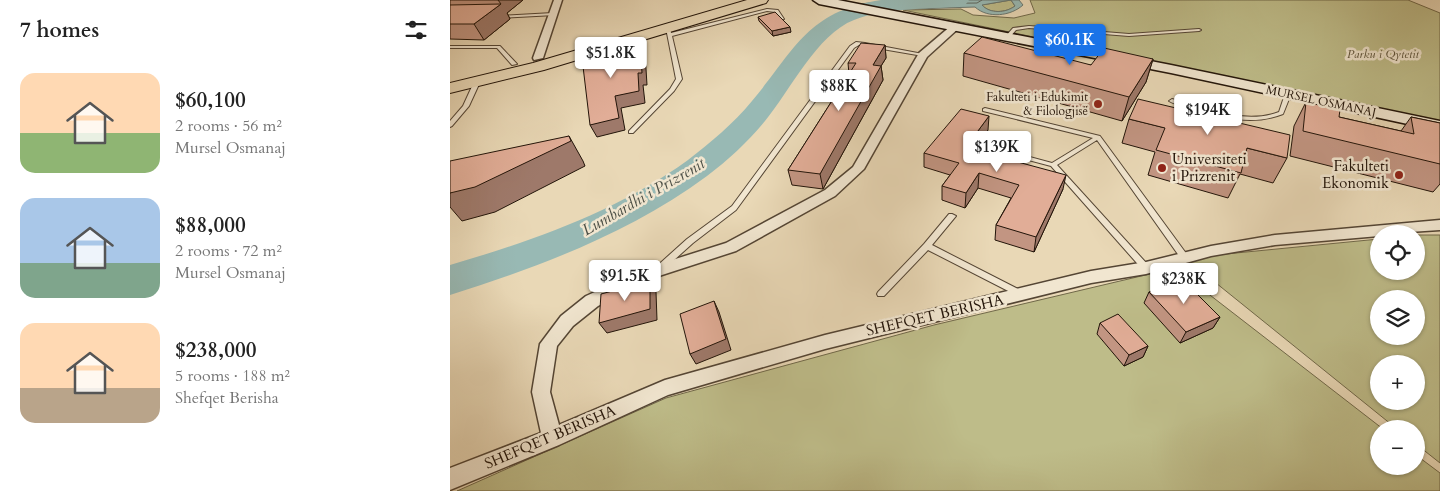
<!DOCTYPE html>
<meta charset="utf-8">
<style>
:root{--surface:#fff;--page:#f2f2f2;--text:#222;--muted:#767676;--accent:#1a73e8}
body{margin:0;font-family:Cardo,serif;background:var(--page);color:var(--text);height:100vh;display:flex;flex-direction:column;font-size:19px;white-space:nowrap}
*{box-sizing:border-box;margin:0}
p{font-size:16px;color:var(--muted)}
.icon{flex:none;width:28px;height:28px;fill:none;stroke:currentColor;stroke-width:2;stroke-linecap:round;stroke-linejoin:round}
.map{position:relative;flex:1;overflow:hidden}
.side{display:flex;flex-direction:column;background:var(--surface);width:450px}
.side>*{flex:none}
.tools{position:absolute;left:920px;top:225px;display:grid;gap:10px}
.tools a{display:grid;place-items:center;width:55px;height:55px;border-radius:50%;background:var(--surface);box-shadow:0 1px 4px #0004;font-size:25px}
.price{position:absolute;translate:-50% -42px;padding:0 11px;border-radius:5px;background:#fff;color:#222;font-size:16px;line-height:32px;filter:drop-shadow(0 1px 2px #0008)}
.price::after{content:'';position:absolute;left:50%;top:30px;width:15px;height:11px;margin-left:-8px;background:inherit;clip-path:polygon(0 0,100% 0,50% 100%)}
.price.current{background:var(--accent);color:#fff}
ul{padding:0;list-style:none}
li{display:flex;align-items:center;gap:15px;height:125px;padding:0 20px}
li span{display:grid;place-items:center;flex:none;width:140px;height:100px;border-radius:15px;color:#555}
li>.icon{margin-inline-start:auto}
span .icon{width:60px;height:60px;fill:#fffc;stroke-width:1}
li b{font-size:21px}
h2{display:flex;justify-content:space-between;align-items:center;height:60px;padding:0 20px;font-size:21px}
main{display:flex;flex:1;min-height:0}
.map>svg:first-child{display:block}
.green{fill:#bebc89;stroke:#706849;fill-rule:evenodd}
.water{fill:#98b9b4;stroke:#697770;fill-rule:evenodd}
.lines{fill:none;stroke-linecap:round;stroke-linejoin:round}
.shore{stroke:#5d665e;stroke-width:1}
.river{fill:#98b9b4;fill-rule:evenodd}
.lane-casing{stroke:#544534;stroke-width:2}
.street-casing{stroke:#544534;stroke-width:3}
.secondary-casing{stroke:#221409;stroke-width:3}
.primary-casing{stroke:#221409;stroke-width:2}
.lane{fill:#f1e6d0;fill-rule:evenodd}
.street{fill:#f1e6d0;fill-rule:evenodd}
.secondary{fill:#f1e6d0;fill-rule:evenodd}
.primary{fill:#e9d8b6;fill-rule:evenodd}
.wall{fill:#c29582;stroke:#221409}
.shaded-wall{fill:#9e796a;stroke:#221409}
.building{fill:#e1ad97;stroke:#221409}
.poi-dot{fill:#8f2418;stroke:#f1e6d0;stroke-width:2}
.labels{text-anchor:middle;stroke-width:5;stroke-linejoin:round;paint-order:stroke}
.far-park-label{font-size:12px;font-style:italic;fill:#594f36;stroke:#f1e6d0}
.far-poi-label{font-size:12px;fill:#221409;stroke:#f1e6d0;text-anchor:end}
.far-street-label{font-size:12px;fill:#221409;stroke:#f1e6d0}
.poi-label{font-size:15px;fill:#221409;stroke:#f1e6d0;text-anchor:start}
.street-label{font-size:15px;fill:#221409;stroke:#f1e6d0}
.water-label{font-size:16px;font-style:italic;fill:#4b4e45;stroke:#f1e6d0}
</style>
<main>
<section class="side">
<h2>7 homes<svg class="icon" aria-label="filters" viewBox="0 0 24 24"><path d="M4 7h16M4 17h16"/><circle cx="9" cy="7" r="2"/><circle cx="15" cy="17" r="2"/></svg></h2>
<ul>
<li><span style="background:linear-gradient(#ffd9b3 60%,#8fb573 0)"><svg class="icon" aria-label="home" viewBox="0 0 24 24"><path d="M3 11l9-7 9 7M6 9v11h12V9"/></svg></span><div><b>$60,100</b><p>2 rooms · 56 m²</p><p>Mursel Osmanaj</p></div></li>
<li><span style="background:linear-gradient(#a9c7e8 65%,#7fa58c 0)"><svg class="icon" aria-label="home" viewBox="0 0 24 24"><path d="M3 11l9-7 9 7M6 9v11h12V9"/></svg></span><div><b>$88,000</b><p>2 rooms · 72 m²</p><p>Mursel Osmanaj</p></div></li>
<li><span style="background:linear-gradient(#ffd9b3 65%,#b9a48a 0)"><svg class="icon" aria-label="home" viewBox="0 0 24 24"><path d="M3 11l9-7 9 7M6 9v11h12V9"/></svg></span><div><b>$238,000</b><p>5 rooms · 188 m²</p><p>Shefqet Berisha</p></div></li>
</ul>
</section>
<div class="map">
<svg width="990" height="491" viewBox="0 0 990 491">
<rect width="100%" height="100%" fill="#e9d8b6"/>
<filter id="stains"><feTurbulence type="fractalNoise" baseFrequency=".004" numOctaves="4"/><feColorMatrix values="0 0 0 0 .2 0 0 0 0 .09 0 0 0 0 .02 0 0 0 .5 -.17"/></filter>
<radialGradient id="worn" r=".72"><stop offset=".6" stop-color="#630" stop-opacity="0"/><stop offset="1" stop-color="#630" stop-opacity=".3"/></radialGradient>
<!-- green -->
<path class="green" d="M561,0L565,6C556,13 539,14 532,5Z
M580,0H958L990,13V121L453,10L511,9L523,15L564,18L585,13Z
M966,235H990V463L966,444V429H947L735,258L929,239V271H966ZM929,299H966V336H929ZM929,364H966V401H929Z
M725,268L933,429H929V466H966V455L990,473V491H7L216,398L484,325Z"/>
<!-- water -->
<path class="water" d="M453,0H569L573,5C561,16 538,19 525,7L432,10L409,4ZM561,0L565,6C556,13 540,14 532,5Z"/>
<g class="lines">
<!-- shore -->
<path class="shore" d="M444,0L446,4L527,3L532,0"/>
<!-- river -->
<path class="river" d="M431,0H519L516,4L509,6C474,10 437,7 404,20C367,34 340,91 315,121C298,142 278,160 257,176C180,233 91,266 0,295V265C82,241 168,211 238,160C261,142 283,124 302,101C345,50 357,11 431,0Z"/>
<defs>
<path id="lane" d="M317,9L328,10L334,19L330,20L325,12L317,11L222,36L232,79L224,91L183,133H179V131L220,89L226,79L216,28H220L221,33Z
M103,13H105V15L50,18L48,17L50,16Z
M579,26L679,34L749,29L751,30L749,31L679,36L579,28L566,30L559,38L555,37L563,28Z
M406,42L415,43L473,54L475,55L473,56L409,45L404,48L286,210L243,243L213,270H207L206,268L207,266L237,239L282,206L400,46Z
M0,46H50L67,64L62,65L47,48H0Z
M27,80L30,82L19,106L2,126L0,127V121L13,106L24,82Z
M838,92L841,94L833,114C802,126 775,118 745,109C737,107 726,105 719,101L722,99C756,108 794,125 829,112L835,94Z
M535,108L650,136L738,256L739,258L738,260H732L647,140L607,165L699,266L700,268L699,270H693L601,166L556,154L555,153L558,151L602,163L643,138L533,111V109Z
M499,214H502L506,216L482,245L574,292L575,294L574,296H568L478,250L434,296H428L427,294L428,292L474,244Z"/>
<path id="street" d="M104,0H112L93,58L84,60L83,58Z
M502,25L510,27L477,57L414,169L385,196L286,251L212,275L148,306L123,326L107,346L100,392L109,425L215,380L375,335L641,271L696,262L761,246L825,235L990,220V230L929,234V236L825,245L761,256L696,274L641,283L375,349L218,395L109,445L0,490V468L91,433L82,392L90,344L111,316L136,296L200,267L276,243L375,190L403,167L469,53Z"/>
<path id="secondary" d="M363,0H388L721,65L990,121V131L721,73L369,4Z"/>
<path id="primary" d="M297,0H318L316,3L94,70L0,93V83L83,63Z"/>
</defs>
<!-- lane casing -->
<use href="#lane" class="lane-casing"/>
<!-- street casing -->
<use href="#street" class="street-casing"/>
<!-- secondary casing -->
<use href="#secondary" class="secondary-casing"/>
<!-- primary casing -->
<use href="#primary" class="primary-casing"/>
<!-- lane -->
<use href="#lane" class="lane"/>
<!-- street -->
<use href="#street" class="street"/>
<!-- secondary -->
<use href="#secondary" class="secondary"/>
<!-- primary -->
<use href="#primary" class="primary"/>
</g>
<!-- wall -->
<path class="wall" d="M0,0H73L57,13L60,19L34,40L0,39Z
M308,17L341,32L323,36L309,21Z
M435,45L436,58L431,66L433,80L373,189L342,185L338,170L399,74L398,63Z
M514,53L641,65L703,59L696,82L672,121L513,76Z
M856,102L889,117L951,131L961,117L990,123V184L983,192L840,156L844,126Z
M679,119L837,158L823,183L790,174L778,198L698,175L705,152L672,143Z
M538,130L530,141L558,159L613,189L584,252L545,240L546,225L561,198L528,188L515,208L492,200V186L500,175L474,167V153Z
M699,292L770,317L763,328L730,343L694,303Z
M650,323L698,346L693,357L674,366L647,334Z"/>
<!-- shaded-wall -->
<path class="shaded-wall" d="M48,0H73L57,13L60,19L34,40L24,24L51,4Z
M340,27L341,32L323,36L322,31Z
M190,42L195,53L197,85H193L195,103L171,108L175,130L147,137L140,125L165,96L188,73Z
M435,45L436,58L431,66L433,80L373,189L370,174L423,65Z
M703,59L696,82L672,121L679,97Z
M539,116L538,130L521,153L522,139Z
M119,136L133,161L135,166L45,212L12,221L0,207V193Z
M559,148L558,163L553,158Z
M529,173L528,188L515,208L516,193Z
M616,175L613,189L584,252L586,237Z
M200,281L206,292L207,320L157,333L149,323Z
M264,301L269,312L281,350L246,364L240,354Z
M770,317L763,328L730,343L736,332Z
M698,346L693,357L674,366L679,355Z"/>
<!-- building -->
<path class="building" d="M51,4L24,24H0V5Z
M325,12L340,27L322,31L308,17Z
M532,37L641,65L654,48L703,59L679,97L514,53Z
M190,42L192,73H188L189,91L165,96L169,118L140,125L132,58L143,56L141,49L163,44L164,47Z
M411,43L435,45L423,65L431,66L370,174L338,170L406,63H398Z
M688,99L840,135L837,158L797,148L791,173L706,150L715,128L679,119Z
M856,102L890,110L889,117L964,134L961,117L990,123V164L853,131Z
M511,109L539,116L522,139L559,148L553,158L616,175L586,237L546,225L569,185L529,173L516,193L492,186L509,163L474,153Z
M119,136L121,141L25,187L0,193V161Z
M732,279L770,317L736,332L699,292Z
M200,281V309L149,323L151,294Z
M264,301L276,339L240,354L230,314Z
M668,314L698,346L679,355L650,323Z"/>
<!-- markers -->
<g class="poi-dot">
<circle cx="648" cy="104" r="5"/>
<circle cx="712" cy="168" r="5"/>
<circle cx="949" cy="175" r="5"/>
</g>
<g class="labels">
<!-- far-park labels -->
<g class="far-park-label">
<text x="933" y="58">Parku i Qytetit</text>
</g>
<!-- far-poi labels -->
<g class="far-poi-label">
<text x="638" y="101">Fakulteti i Edukimit<tspan x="638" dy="14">&amp; Filologjisë</tspan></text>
</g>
<!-- far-street labels -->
<g class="far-street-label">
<text transform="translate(871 101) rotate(12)" y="4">MURSEL OSMANAJ</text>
</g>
<!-- poi labels -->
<g class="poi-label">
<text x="722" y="164">Universiteti<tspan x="722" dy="17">i Prizrenit</tspan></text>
<text x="939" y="171" text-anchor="end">Fakulteti<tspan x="939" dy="17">Ekonomik</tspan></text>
</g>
<!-- street labels -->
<g class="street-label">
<text transform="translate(485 315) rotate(-13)" y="5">SHEFQET BERISHA</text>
<text transform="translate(100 437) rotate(-23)" y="5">SHEFQET BERISHA</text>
</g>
<!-- water labels -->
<g class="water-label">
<text transform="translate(193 196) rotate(-30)" y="6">Lumbardhi i Prizrenit</text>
</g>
</g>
<rect width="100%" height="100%" filter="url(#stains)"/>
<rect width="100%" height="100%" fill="url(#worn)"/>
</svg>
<div class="tools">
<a><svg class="icon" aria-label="locate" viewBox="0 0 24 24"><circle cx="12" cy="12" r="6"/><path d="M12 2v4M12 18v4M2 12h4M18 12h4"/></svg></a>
<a><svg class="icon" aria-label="layers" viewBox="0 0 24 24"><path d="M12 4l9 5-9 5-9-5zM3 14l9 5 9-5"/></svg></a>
<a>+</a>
<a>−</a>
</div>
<b class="price current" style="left:620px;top:66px">$60.1K</b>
<b class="price" style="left:161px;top:79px">$51.8K</b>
<b class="price" style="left:389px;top:112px">$88K</b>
<b class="price" style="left:758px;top:136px">$194K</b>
<b class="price" style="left:547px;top:173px">$139K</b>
<b class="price" style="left:175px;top:302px">$91.5K</b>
<b class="price" style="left:734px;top:305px">$238K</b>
</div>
</main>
